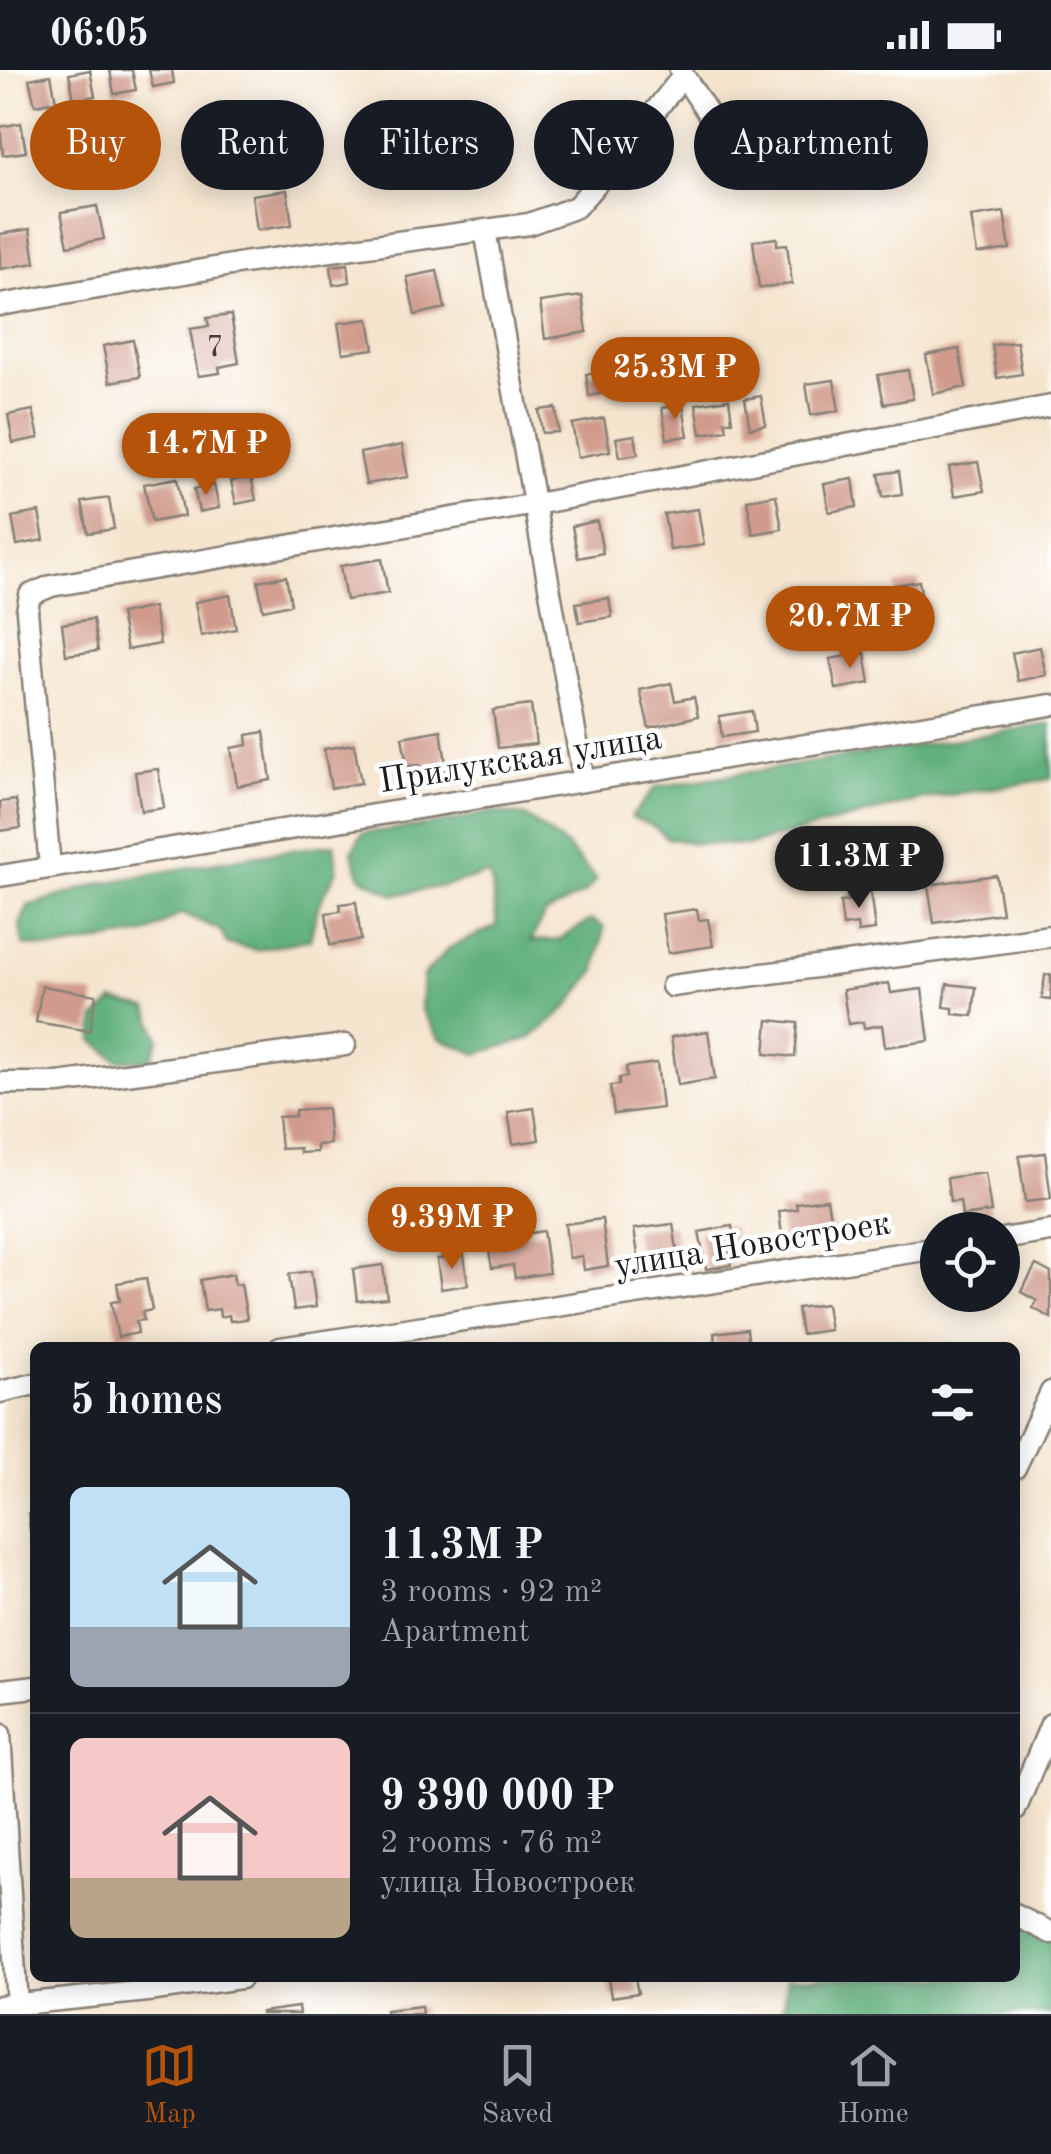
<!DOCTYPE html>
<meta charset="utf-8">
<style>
:root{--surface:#171b24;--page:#20242c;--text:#f1f3f6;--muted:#9ea1a6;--line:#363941;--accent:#b45309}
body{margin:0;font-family:"Old Standard TT",serif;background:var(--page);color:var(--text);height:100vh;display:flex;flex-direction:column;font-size:38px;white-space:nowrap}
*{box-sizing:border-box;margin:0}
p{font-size:32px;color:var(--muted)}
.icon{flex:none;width:55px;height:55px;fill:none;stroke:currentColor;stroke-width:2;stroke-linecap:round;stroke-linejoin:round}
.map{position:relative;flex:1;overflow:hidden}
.side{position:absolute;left:30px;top:1272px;width:990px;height:640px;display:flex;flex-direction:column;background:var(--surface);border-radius:15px;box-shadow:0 5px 25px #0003}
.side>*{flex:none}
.guide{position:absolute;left:30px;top:30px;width:992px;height:90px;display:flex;gap:20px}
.fabs{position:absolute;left:920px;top:1142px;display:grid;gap:20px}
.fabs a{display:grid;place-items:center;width:100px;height:100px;border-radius:50%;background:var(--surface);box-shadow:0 5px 25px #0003;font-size:50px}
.price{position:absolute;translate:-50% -85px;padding:0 22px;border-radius:35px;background:var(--accent);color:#fff;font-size:32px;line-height:65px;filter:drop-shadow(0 2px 5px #0008)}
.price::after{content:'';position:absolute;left:50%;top:60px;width:30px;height:22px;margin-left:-15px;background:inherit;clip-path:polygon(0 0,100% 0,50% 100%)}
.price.active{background:#222;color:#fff}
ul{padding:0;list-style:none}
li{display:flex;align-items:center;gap:30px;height:250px;padding:0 40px}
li+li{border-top:2px solid var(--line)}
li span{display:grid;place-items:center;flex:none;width:280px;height:200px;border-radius:15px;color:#555}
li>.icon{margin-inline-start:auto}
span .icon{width:120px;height:120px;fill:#fffc;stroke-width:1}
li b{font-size:42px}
h2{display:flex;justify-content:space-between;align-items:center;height:120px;padding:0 40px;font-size:42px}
.tag{padding:0 35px;border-radius:45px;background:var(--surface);box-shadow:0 5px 25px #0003;font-size:35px;line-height:90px}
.tag.active{background:var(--accent);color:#fff}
.status{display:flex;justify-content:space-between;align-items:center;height:70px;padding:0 50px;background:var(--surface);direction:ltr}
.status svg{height:28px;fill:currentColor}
.menu{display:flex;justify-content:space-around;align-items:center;height:140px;border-top:2px solid var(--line);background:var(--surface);font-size:28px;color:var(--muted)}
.menu a{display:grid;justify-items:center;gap:5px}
.menu .active{color:var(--accent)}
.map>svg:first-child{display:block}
.forest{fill:#62b17d;stroke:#3f664c;stroke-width:2.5}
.building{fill:#d09b8d}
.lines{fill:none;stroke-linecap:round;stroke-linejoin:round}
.street-casing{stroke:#888076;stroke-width:25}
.street{stroke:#fff;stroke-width:20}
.labels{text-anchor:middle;stroke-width:9;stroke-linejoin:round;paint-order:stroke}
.number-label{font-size:30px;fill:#493c38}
.street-label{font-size:35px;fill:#1c1c1c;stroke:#fff}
</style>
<div class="status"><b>06:05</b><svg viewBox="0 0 49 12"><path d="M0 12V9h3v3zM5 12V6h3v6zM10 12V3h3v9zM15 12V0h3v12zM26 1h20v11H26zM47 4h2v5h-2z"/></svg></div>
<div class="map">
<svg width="1051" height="1944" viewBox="0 0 1051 1944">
<rect width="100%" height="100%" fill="#fff"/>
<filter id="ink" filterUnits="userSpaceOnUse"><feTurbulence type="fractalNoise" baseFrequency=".01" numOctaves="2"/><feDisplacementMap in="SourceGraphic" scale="20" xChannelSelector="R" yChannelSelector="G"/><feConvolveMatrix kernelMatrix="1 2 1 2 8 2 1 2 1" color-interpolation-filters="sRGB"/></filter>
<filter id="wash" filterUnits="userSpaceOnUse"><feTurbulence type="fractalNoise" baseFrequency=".0048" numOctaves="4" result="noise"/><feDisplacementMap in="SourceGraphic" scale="40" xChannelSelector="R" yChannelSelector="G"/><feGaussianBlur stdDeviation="2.25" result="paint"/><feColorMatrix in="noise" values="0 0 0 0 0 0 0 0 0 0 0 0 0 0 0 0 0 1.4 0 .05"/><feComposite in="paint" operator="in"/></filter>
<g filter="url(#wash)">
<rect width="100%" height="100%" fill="#f5e5cf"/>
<!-- forest -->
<path class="forest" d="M1051,654V709L923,729L749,775L693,773L667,768L655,757L631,747L656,717Z
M491,742L525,746L566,776L596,809L586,822L544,845L531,871L558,870L591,850L604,857L596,900L565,940L531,968L477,984L439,968L421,939L423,906L449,878L497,856L492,814L488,804L444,816L394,825L361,807L352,782L362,763L438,754Z
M334,774L337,800L318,837L310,869L257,880L227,874L220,860L182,843L148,863L58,879L23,875L20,855L28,836L98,814L250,786Z
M113,931L148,938L159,969L150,991L117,990L93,970L96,948Z
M1015,1851L1051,1868V1944H782L787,1908H1015Z"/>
<g id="blocks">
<!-- building -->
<path class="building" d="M90,0L95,26L74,30L69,4Z
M110,0H132L136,20L114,24Z
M149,0H172L174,13L153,17Z
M51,5L56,31L35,35L29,9Z
M21,53L26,82L3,85L0,57Z
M287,120L292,155L257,160L252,125Z
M97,136L104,169L68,176L61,142Z
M1004,142L1010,179L977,184L971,147Z
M30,159L35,193L0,199V164Z
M777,168V175L787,174L792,214L759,218L753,171Z
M348,194L350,212L333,215L331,196Z
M437,201L445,238L415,245L407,207Z
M582,226L587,262L545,269L540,232Z
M231,245L239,293L219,297L220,303L198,306L190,259L209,256L207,248Z
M369,249L374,279L343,283L338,253Z
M133,270L140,307L110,312L103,276Z
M1017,272L1022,304L997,308L992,275Z
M959,279L966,317L933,324L926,285Z
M908,300L913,329L884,334L878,305Z
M601,302L604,323L589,326L586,304Z
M834,310L839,341L811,345L806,314Z
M761,326L766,355L750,358L745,329Z
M729,329L732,351H725L727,360L701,364L696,334Z
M683,335L688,366L667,369L662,338Z
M556,338L558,362L542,363L539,340Z
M33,340L39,368L13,373L8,345Z
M604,348L610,381L578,387L572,354Z
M635,365L638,384L620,387L616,368Z
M402,375L408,407L366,414L360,383Z
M978,392L984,421L954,426L949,397Z
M899,401L902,424L883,427L879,404Z
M251,407L256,430L236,434L231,411Z
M177,408L184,446L152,452L144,414Z
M853,409L857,437L829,442L824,414Z
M214,415L219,438L199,442L194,419Z
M776,425L782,459L753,464L747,430Z
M109,428L114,459L88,463L82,432Z
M698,439L704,475L670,480L664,444Z
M39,442L44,470L17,475L12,447Z
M597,451L603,483L578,488L572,456Z
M382,489L388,523L346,530L340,496Z
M286,506L291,534L263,540L258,511Z
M919,511L924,541L901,546L895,515Z
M230,525L236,559L201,566L195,532Z
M609,528L612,547L579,552L576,533Z
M153,537L160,574L127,580L120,544Z
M93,549L98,581L66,585L62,554Z
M1040,577L1046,605L1018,611L1012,583Z
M865,583L870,613L836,619L830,589Z
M671,613L675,631L694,627L698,646L649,658L640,620Z
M531,635L536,674L498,678L493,640Z
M752,641L755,662L722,667L719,646Z
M441,660L447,700L422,705L420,695L407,696L402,667Z
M264,662L271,710L237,716L231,678L248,675L247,665Z
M354,674L361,713L331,718L324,679Z
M158,699L164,738L141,741L135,702Z
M16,730L21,758L0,761V732Z
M996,805L1002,843L934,853L928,815Z
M870,819L875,860L858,862L857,854L843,856L840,832L848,831L847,822Z
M356,832L361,870L330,875L326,843L341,841L340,834Z
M697,839L699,850L708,849L713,876L668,883L662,844Z
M1045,905H1051V930L1042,929Z
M889,913L891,923L922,919L929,971L885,977L882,955L864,958L863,952L848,954L843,920Z
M947,914L976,917L973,946L953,944V938L944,937Z
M42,916L96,925L90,961L36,952Z
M768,950L798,953L795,987L765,984Z
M708,961L715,1009L678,1015L671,967Z
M657,993L662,1038L614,1044L610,1016L619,1015V1008L627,1007L626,997Z
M327,1038L330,1074L317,1075V1082L300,1083V1078L281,1079L278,1047L295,1046V1040Z
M534,1038L539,1070L513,1074L508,1042Z
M1045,1083L1051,1129L1025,1132L1019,1086Z
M985,1103L991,1142L962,1146L960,1131L950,1132L947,1108Z
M827,1129L833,1165L783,1173L779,1141L797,1139L796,1133Z
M602,1149L608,1196L584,1200L582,1186L569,1188L565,1154Z
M673,1154L678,1186L639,1191L634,1159Z
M732,1156L736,1178L728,1179L731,1195L706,1199L699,1162Z
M543,1161L549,1203L515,1208L513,1195L492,1198L487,1170Z
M464,1185L468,1215L441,1219L437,1189Z
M383,1195L387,1228L357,1231L353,1199Z
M1036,1195L1051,1203V1248L1033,1238L1037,1231L1021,1222Z
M311,1201L316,1237L294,1240L289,1204Z
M233,1204L235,1215L241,1214L247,1249L230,1251L229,1245L220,1247L219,1239L205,1241L200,1210Z
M146,1208L152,1240L142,1242L144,1250L136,1251L138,1263L118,1267L111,1232L120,1231L117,1213Z
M826,1234L830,1260L801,1264L797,1238Z
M747,1259L749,1278H716L714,1263Z
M35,1443V1475H32L28,1444Z
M608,1908H635L638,1923L611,1927Z
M421,1936L422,1944H387L386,1940Z
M298,1937L299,1944H261V1942Z"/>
</g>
</g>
<g filter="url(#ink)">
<use href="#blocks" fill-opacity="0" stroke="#888076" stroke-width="2.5"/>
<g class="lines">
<defs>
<path id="street" d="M680,0L749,107
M485,160L584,711
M0,235L243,193L529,154L576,137L604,105L683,6
M50,797L27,541L30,525L51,516L536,434L1051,336
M0,806L1051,635
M672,916L1051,866
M0,1013H58L345,975
M1002,1169L1051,1161
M280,1278L938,1178
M0,1322L35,1314
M1015,1398L1051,1322
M0,1621L35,1617
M0,1664L17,1935
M1015,1741L1051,1654
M1015,1845L1051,1863
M0,1936L148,1921L241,1908"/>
</defs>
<!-- street casing -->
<use href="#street" class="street-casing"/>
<!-- street -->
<use href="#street" class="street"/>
</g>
</g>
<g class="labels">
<!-- number labels -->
<g class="number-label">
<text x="215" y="286">7</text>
</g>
<!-- street labels -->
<g class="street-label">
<text transform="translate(520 688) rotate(-9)" y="12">Прилукская улица</text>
<text transform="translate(752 1173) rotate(-9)" y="12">улица Новостроек</text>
</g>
</g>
</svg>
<div class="fabs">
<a><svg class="icon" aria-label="locate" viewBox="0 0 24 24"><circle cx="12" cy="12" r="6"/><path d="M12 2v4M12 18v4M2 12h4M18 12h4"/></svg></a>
</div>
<b class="price" style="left:675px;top:352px">25.3M ₽</b>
<b class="price" style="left:206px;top:428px">14.7M ₽</b>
<b class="price" style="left:850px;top:601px">20.7M ₽</b>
<b class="price active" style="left:859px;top:841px">11.3M ₽</b>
<b class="price" style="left:452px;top:1202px">9.39M ₽</b>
<div class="guide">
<a class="tag active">Buy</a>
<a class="tag">Rent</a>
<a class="tag">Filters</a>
<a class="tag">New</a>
<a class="tag">Apartment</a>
</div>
<section class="side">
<h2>5 homes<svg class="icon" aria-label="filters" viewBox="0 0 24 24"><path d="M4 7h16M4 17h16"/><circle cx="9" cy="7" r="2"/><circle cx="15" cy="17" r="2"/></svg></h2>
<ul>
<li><span style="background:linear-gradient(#bfe0f5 70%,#9aa5b1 0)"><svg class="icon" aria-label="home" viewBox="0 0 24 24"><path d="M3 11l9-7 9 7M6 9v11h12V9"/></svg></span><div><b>11.3M ₽</b><p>3 rooms · 92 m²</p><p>Apartment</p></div></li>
<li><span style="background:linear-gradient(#f6c9c9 70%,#b9a48a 0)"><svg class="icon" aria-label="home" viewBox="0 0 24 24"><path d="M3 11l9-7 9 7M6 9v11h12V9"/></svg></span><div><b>9 390 000 ₽</b><p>2 rooms · 76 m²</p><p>улица Новостроек</p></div></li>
</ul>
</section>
</div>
<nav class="menu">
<a class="active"><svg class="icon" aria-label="map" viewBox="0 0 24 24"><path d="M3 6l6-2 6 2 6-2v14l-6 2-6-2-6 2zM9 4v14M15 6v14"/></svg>Map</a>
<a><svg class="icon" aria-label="saved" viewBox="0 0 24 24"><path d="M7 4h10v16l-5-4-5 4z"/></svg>Saved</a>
<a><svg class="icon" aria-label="home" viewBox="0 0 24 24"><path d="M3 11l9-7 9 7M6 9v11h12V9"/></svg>Home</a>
</nav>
